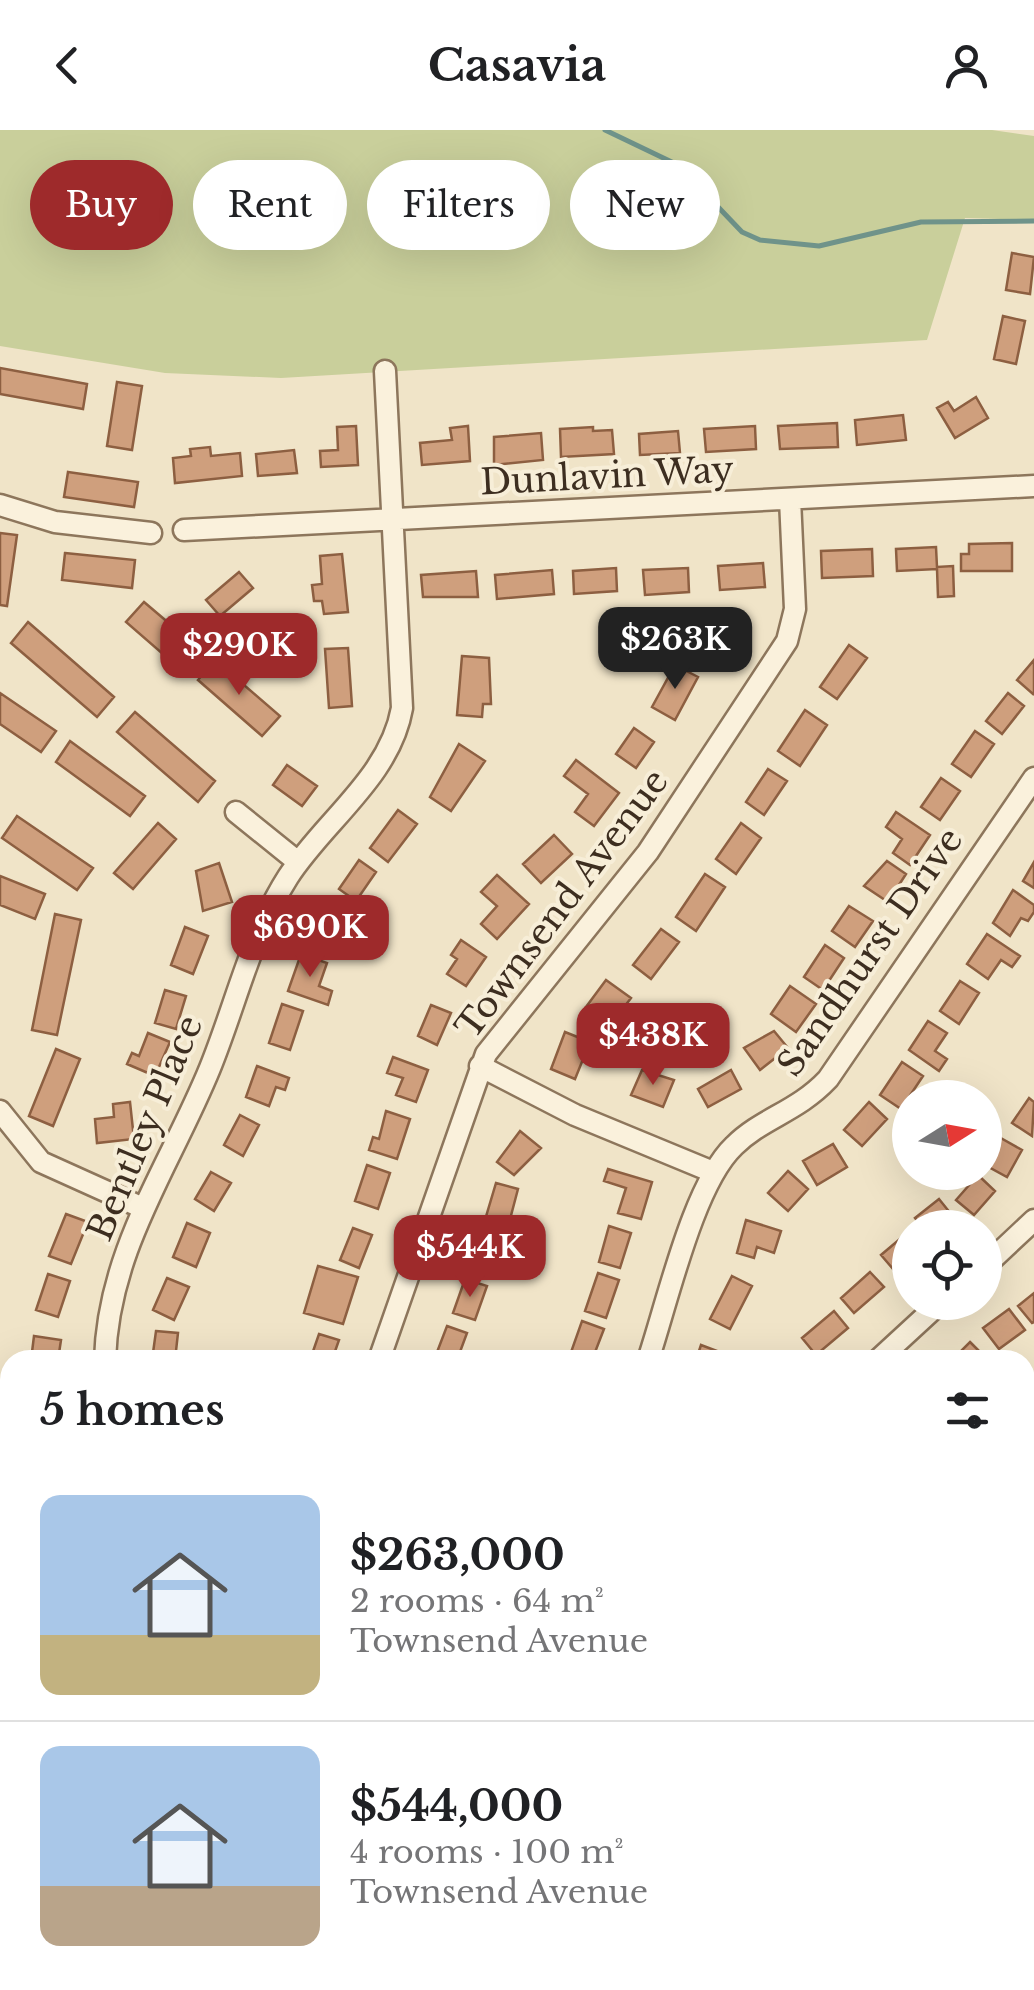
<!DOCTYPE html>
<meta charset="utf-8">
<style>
:root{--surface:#fff;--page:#f6f6f6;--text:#202124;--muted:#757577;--line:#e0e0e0;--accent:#9e2a2b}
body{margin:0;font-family:"Libre Baskerville",serif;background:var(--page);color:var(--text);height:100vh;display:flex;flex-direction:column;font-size:38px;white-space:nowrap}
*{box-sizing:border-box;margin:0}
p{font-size:32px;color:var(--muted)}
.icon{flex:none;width:55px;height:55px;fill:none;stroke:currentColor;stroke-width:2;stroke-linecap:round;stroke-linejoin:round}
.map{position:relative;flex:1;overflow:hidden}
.details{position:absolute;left:0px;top:1220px;width:1035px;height:640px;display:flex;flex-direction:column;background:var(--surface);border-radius:30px 30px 0 0;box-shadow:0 10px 40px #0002}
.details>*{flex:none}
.hud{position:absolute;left:30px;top:30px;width:975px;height:90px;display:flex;gap:20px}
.needle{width:65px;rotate:79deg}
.tools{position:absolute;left:892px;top:950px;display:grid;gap:20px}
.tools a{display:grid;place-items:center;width:110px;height:110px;border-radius:50%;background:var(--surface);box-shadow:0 10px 40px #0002;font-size:50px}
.price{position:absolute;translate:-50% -85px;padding:0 22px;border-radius:20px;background:var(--accent);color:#fff;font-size:32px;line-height:65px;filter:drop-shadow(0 2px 5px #0008)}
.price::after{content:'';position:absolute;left:50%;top:60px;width:30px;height:22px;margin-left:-15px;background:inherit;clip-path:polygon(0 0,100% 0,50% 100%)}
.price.selected{background:#222;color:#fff}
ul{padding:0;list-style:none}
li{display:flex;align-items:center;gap:30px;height:250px;padding:0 40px}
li+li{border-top:2px solid var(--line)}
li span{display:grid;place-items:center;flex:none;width:280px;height:200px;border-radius:20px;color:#555}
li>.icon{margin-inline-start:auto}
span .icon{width:120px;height:120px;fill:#fffc;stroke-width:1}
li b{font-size:42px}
h2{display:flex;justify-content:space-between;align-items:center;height:120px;padding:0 40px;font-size:42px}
.chip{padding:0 35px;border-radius:45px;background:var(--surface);box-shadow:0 10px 40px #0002;font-size:35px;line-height:90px}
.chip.selected{background:var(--accent);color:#fff}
header{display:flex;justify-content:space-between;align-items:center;height:130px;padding:0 40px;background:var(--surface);font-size:45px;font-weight:800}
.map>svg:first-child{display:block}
.green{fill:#c9cf9b}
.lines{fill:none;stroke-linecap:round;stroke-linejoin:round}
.stream{stroke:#6f938a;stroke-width:5}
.building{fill:#cf9f7d;stroke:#8d5f41;stroke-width:2.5}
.minor-casing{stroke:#8d765c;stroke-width:25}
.major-casing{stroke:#5b4430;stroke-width:30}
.minor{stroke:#faf1dc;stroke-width:20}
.major{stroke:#f3d9a0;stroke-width:25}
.labels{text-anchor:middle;stroke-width:8;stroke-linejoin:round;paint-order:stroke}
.street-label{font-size:35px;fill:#3d2e20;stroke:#f7eed8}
</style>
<header><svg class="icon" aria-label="back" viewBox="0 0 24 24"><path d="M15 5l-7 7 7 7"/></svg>Casavia<svg class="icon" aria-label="person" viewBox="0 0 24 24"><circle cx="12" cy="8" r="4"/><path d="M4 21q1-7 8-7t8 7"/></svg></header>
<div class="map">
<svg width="1034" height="1860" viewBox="0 0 1034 1860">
<rect width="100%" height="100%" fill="#f0e4c8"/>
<!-- green -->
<path class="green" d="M0,0H992L1034,6V90L965,88L927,210L281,248L165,243L0,216Z"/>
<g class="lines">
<!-- stream -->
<path class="stream" d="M605,0L678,35L742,102L760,110L819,116L921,92L1034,91
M1025,1288L1034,1280"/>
</g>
<!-- building -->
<path class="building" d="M1012,123L1034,127L1030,164L1006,160Z
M1003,186L1025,191L1016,234L994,229Z
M0,238L87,254L83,279L0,264Z
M117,252L142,256L132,320L107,316Z
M976,267L988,288L955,308L937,278L948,272L954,281Z
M903,285L906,310L857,315L855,290Z
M837,293L838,317L780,319L778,296Z
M356,296L358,335L321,337L320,321L338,320L337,297Z
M468,296L470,331L422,335L420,313L452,310L450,298Z
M755,296L756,319L706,322L704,299Z
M593,297V301L612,300L614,324L561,327L560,299Z
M678,301L680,323L640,325L639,304Z
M541,303L543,330L494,335V307Z
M210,317L211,326L240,323L242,346L175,353L173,328L191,326L190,319Z
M294,320L297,343L258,346L256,324Z
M68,342L138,352L134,377L64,367Z
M0,403L17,405L7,476L0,475Z
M1012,413V441H961V424H969V414Z
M936,417L937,437L953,436L954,466L938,467L937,439L897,441L896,419Z
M872,419L873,446L822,448L821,421Z
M65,423L135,430L132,458L62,450Z
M342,424L348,482L324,484L322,471H314L312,455L322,454L320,426Z
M763,433L765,457L720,460L718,436Z
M616,438L617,461L574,464L573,441Z
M688,438L689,462L645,465L643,440Z
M552,440L554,464L497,469L495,445Z
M476,441L478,467H423L421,445Z
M239,442L253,458L220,486L206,470Z
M144,472L197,517L179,538L126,492Z
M28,492L114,567L97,587L11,513Z
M849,515L867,528L837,569L820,557Z
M348,518L352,576L329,578L325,519Z
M462,526L489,528L491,574H483L482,587L457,585Z
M215,530L280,586L262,606L198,550Z
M1034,530V562L1033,564L1017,550Z
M675,535L698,547L675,590L652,577Z
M0,563L56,601L41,622L0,594Z
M1008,563L1024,576L1002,604L986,591Z
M805,580L827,595L800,636L778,621Z
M135,582L215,651L198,672L117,602Z
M634,598L654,612L636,638L616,624Z
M975,601L994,614L971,647L952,634Z
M70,611L145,666L130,686L56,632Z
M459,614L485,631L451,681L430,667Z
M576,630L619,663L594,696L575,682L588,664L564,646Z
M287,635L317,656L302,676L273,655Z
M768,639L787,651L764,685L746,672Z
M941,648L960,661L940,690L921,677Z
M398,680L417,694L388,732L370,718Z
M896,682L930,705L910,735L893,723L902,709L886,697Z
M17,686L93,738L77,760L2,708Z
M158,693L176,709L133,759L114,743Z
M741,693L761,708L736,744L716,729Z
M554,705L572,724L541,753L523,734Z
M359,730L376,742L356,771L339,759Z
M887,731L906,744L888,772L864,756Z
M1034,732V758L1023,751Z
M219,733L232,772L203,781L196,741Z
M705,744L725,757L696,801L676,787Z
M497,745L529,774L497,809L481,794L497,776L481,762Z
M0,746L45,764L35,789L0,775Z
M1013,760L1034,775V782L1028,791L1021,788L1010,806L993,793Z
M326,775L345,785L340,795L346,798L331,827L308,810Z
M849,776L873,791L855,817L832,801Z
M55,784L81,790L57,905L32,900Z
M185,797L208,806L193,844L171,835Z
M661,799L679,812L651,849L633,835Z
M987,804L1020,826L1012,837L1001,830L988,849L967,834Z
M461,810L486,827L466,856L447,844L457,829L451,825Z
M825,815L844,828L823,860L804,847Z
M301,824L327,833L319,856L332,861L328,875L288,861Z
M606,850L631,868L618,885L612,881L602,895L583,881Z
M960,851L979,863L959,894L940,881Z
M790,856L816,874L796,902L771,884Z
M165,860L186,866L176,899L155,893Z
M282,874L303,881L290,920L269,913Z
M431,875L451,883L437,915L418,906Z
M928,891L947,903L935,921L947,929L939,941L909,920Z
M774,901L788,918L760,940L744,918Z
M565,902L590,912L575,949L551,939Z
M148,903L170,912L155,946L127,934L132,923L139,926Z
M56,919L80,929L53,996L29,986Z
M393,927L428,940L416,972L396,965L403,948L387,943Z
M902,932L923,946L901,979L880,965Z
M257,936L289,948L285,960L276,957L269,976L246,967Z
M642,940L674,950L663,977L631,965Z
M731,940L741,959L708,977L698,959Z
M1029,968L1034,972L1032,1006L1012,993Z
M130,972L134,1009L97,1013L95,989L114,987L113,974Z
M869,972L887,989L862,1016L844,1000Z
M386,981L410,989L397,1029L369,1020L373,1007L379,1009Z
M240,985L259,995L243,1026L224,1015Z
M520,1001L541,1018L514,1045L497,1032Z
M999,1007L1022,1020L1007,1047L985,1035Z
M833,1014L847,1037L817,1055L803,1031Z
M367,1035L390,1043L378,1079L355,1071Z
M608,1039L652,1052L641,1089L618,1083L626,1058L604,1051Z
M788,1041L808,1059L788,1081L768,1063Z
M211,1042L231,1053L214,1081L195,1069Z
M978,1045L995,1061L974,1085L956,1070Z
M496,1053L518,1059L508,1097L485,1090Z
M939,1069L959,1094L923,1098L915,1088Z
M66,1084L88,1092L71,1134L49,1126Z
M746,1090L781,1101L774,1123L757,1117L754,1128L737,1123Z
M187,1093L210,1103L196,1137L173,1127Z
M609,1096L631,1103L620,1138L599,1132Z
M353,1098L372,1105L359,1138L340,1130Z
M478,1103L502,1109L496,1131L507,1133L504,1146L470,1137Z
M907,1103L910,1136L899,1146L881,1125Z
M318,1136L358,1147L343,1194L304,1183Z
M870,1142L884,1157L854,1183L841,1168Z
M598,1143L619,1150L606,1188L585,1181Z
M48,1144L70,1151L58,1187L36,1180Z
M732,1146L752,1156L730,1199L710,1189Z
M167,1148L189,1157L174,1190L153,1180Z
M465,1149L487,1156L475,1190L453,1183Z
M1034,1163V1192L1032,1193L1018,1176Z
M1009,1179L1025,1200L999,1219L983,1198Z
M834,1181L848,1198L816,1225L802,1208Z
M582,1191L604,1199L592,1230L570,1225Z
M447,1196L467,1203L457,1230H434Z
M156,1201L178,1203L175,1230H152Z
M319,1204L339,1210L332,1230H310Z
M34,1206L61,1210L58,1230H31Z
M970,1212L986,1228L952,1230Z
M701,1215L725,1224L723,1230H696Z
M1025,1394L1034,1403V1412L1025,1420Z
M0,1419L10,1423L9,1467L0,1463Z
M1025,1603L1034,1607L1032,1637L1025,1634Z
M10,1607V1651L0,1648Z
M0,1675L10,1679V1704L5,1717L0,1716Z
M133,1850H158L156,1860L132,1856Z
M173,1850L203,1853L202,1860H171Z
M544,1850H625L622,1860L600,1853L598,1860H556L542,1856Z
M642,1850H679L676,1860H639Z
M926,1850H1009L1011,1855L999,1860H907Z"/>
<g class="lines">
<defs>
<path id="minor" d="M0,375L55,392L151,403
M184,400L1034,356
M236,682L298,732
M480,936L575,985L713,1042
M0,981L41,1032L143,1078
M985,1136L1034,1090
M105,1230C108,1120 170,1036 210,938C236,874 251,805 288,747C324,691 390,647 402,578L385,241
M379,1230L486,924L648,722L787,511L795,479L790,369
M648,1230C667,1174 693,1055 734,1016C762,988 797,982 828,949L1034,648
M878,1230L941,1172
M1025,1483L1034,1477
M1025,1787L1034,1791
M776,1860L781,1850
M870,1860L876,1850"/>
<path id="major" d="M0,1352L10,1355
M1025,1688L1034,1691
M1025,1714L1034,1716"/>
</defs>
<!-- minor casing -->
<use href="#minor" class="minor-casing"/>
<!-- major casing -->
<use href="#major" class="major-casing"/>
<!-- minor -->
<use href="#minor" class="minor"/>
<!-- major -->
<use href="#major" class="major"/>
</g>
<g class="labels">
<!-- street labels -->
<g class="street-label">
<text transform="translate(607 346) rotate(-3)" y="12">Dunlavin Way</text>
<text transform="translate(562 774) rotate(-53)" y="12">Townsend Avenue</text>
<text transform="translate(870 822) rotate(-55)" y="12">Sandhurst Drive</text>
<text transform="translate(145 998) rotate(-67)" y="12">Bentley Place</text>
</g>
</g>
</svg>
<div class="tools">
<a><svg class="needle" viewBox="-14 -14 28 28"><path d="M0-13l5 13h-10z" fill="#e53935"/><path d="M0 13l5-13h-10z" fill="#757577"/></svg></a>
<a><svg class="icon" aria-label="locate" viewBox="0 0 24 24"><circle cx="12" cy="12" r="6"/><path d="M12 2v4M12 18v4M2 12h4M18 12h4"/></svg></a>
</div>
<b class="price selected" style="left:675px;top:562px">$263K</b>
<b class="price" style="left:239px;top:568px">$290K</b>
<b class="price" style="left:310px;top:850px">$690K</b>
<b class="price" style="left:653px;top:958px">$438K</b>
<b class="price" style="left:470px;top:1170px">$544K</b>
<div class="hud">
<a class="chip selected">Buy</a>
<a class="chip">Rent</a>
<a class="chip">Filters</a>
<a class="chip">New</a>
</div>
<section class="details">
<h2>5 homes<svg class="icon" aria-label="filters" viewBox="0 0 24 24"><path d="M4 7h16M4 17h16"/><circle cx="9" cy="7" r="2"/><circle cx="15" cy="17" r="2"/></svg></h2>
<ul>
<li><span style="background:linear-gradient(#a9c7e8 70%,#c2b280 0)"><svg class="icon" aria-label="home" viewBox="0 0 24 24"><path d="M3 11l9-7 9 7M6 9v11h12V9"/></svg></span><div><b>$263,000</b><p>2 rooms · 64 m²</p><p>Townsend Avenue</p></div></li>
<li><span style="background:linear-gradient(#a9c7e8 70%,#b9a48a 0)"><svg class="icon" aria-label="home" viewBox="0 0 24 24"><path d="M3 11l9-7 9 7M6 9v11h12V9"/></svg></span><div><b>$544,000</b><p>4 rooms · 100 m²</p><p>Townsend Avenue</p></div></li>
</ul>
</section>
</div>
